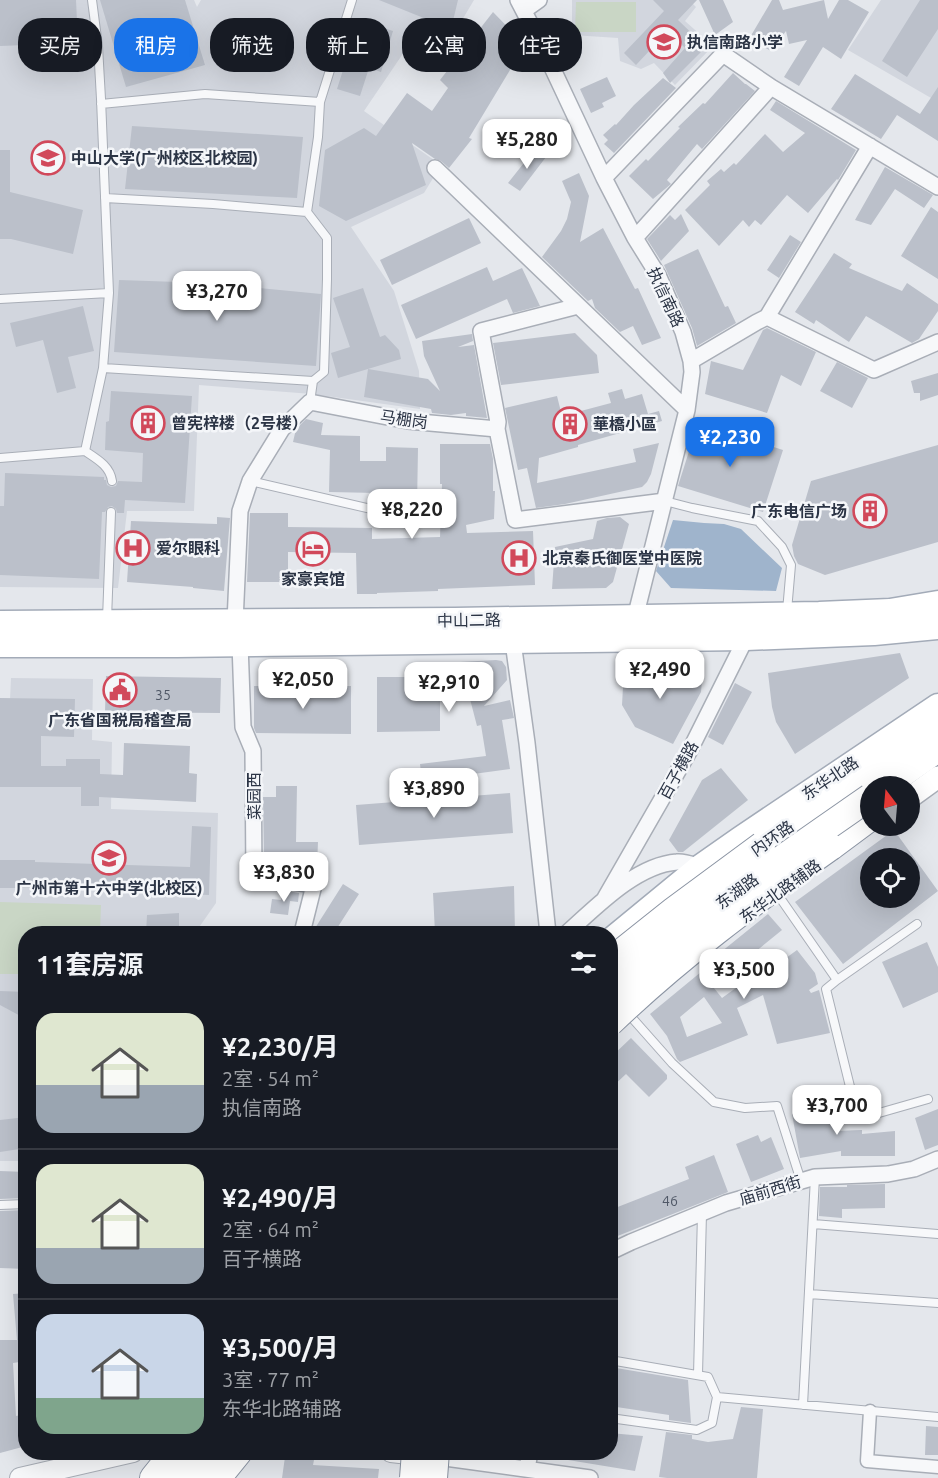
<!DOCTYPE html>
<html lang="zh">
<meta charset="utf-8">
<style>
:root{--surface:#171b24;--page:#20242c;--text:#f1f3f6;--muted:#9ea1a6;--line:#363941;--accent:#1a73e8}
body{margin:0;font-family:Ubuntu,"Noto Sans SC",sans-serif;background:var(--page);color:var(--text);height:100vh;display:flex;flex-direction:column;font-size:22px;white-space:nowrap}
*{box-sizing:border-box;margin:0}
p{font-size:20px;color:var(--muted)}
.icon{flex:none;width:33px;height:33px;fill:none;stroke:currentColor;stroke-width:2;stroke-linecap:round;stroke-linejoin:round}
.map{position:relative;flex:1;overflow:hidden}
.drawer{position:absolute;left:18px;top:926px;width:600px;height:534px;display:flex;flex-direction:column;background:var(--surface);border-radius:24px;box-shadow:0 6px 24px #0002}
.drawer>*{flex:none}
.hud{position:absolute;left:18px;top:18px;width:600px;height:54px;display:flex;gap:12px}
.needle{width:39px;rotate:344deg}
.buttons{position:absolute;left:860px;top:776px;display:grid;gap:12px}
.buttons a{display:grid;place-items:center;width:60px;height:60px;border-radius:50%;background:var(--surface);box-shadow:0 6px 24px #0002;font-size:30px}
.price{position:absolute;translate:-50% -51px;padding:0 14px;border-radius:12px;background:#fff;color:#222;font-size:20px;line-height:39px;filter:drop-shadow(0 2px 3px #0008)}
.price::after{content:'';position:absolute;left:50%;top:36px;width:18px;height:14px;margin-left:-9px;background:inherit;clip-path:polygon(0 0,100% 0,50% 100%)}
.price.current{background:var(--accent);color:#fff}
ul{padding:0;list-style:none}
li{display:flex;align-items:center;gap:18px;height:150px;padding:0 18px}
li+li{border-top:2px solid var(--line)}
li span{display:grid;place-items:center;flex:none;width:168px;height:120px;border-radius:18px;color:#555}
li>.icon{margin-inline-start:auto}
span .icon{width:72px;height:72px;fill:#fffc;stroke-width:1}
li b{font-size:26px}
h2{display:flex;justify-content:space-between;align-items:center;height:72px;padding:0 18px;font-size:26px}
.tag{padding:0 21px;border-radius:24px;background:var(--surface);box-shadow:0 6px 24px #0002;font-size:21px;line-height:54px}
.tag.current{background:var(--accent);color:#fff}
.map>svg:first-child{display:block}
.built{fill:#d2d6de}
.green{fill:#c9d6c5}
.water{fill:#9fb4cc}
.building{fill:#bbc0ca;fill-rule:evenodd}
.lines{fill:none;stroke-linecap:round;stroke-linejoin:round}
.service-casing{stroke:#a9aeb7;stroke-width:10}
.pedestrian-casing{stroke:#a9aeb7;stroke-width:15}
.minor-casing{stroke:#a9aeb7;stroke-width:18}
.tertiary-casing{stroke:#a9aeb7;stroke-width:22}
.secondary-casing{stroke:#a9aeb7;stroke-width:24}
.primary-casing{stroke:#a3abb8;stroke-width:27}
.trunk-casing{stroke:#8b94a3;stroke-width:28}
.service{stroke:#f7f8fa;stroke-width:8}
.pedestrian{stroke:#f7f8fa;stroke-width:12}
.minor{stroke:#f7f8fa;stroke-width:15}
.tertiary{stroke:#f7f8fa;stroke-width:20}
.secondary{stroke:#fff;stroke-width:21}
.primary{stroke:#fff;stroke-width:24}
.trunk{stroke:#fff;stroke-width:26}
.trunk-bridge-casing{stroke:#8b94a3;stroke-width:28;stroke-linecap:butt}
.trunk-bridge{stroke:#fff;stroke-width:26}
.labels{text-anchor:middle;stroke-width:5;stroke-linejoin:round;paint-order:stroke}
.number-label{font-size:14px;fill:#4f5766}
.poi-label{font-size:16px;font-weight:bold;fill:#2b3445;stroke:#f4f6f9;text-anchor:start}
.street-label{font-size:16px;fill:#2b3445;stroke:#f4f6f9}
</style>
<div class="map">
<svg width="938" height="1478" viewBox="0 0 938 1478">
<rect width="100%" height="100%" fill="#e4e7ec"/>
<!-- built -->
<path class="built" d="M0,0H194L197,7L201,0H474L446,47L419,30L364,111L441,165L424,193L351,227L394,291L419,371L420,409L312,394L199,385L194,511H127L118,588L0,587Z
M572,0H689L696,7L685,21L713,46L675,85L654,63L641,69L620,61L618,38L572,35Z
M881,0H938V102L848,50Z
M11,678L93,679L92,740L112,742L111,809L218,813L216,903L195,933H26L25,1161H0V745H8Z"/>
<!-- green -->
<path class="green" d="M576,2H636V32H575Z
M0,902L101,905L100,933H26L25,974H0Z"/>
<!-- water -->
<path class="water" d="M673,520L704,523L724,524L741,529L782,568L776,591L671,588L656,571Z"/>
<!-- building -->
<path class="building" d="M0,0H76L78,43L0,46Z
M100,0H185L205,65L126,87Z
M379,0H458L451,29Z
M653,0H697L678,20L706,47L670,83L663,73L685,48L668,31L636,65L624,53L664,11Z
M699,0H723L733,22L715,35Z
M772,0H779L783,10L824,0L828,19L839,0H848L869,12L841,59L823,47L799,86L784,77L807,40L789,44L786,31L771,51L749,39Z
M920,0H938V29L907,77L882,61Z
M493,12L525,45L469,138L472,139L449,168L441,161L435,159L412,143L426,185L346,221L319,206L325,150L364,128L376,136L407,93L432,111L448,88L440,80Z
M359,20L393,31L381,72L369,68L360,96L337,89Z
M733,73L745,84H746L755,91L702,149L697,144L667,180L671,184L653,199L629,176L646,159L648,161L680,128L678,127L703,103L705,104Z
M855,74L920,114L938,87V141L897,115L881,139L831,109Z
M607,77L616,96L602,103L604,107L591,113L580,89Z
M663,78L676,88L614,153L604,144L608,140L603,135L615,124L616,125L634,105Z
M776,101L856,150L838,180L837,179L808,213L787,195L761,225L755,220L749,227L743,220L719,246L685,210L710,185L707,181L721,169L724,172L734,163L736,165L765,134L783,152L805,133L770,110Z
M132,126L303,137L297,198L125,189Z
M535,149L546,157L520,191L508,183Z
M0,150H10V192L83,210L73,254L11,239H0Z
M885,167L933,195L924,208L895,189L871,225L855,220Z
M579,173L589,196L580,242L603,228L635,289L638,288L661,338L642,345L633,326L620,332L595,308L592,299L588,301L542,257L561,231L567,219L571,202L562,181Z
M931,207L938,212V279L901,256Z
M681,214L689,231L661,261L647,239L670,215L675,220Z
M469,218L481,243L392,285L380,260Z
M790,235L801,242L779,278L767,270Z
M698,249L725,307L728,306L736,323L697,346L692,328L664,265Z
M834,253L852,264L849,268L902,291L907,283L938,304V311L919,339L912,343L866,316L849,342L816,320L814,324L795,312Z
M487,267L493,281L522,268L540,306L513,313L507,299L416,339L401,305Z
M119,280L208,283L321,294L316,366L114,352Z
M363,288L380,337L385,335L399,350L401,359L338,378L331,353L350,347L333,298Z
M83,306L94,351L68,357L76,388L57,393L43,340L16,347L10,323Z
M767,328L816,352L801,386L781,375L767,413L705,394L711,361L743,370L763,330Z
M575,333L597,355L599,373L501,385L493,343Z
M472,334L473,341L458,347L474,345L487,418L466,416V413L451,415L432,413L431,409L364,397L368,369L428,379L440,391L424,356L422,341Z
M837,362L868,378L852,408L820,391Z
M938,373V395L920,401V393H914L911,381Z
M622,389L625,399L642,394L648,414L659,411L662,421L578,445V447L539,458L537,483L636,462L633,449L659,443L651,474L647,482L642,487L565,504L536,508L527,468L518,470L505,408L557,396L562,416L611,403L608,393Z
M111,391L192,396L185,503L125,500L124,513H117L116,509L112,506L108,507L105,512H102L99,579L0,575V506H4L5,473L104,477V480H106L107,485L111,487L116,486L118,481L142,482L143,453L105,450L106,422L109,421Z
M306,419L323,423L321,435L360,436V461H386V447L418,448L417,506H385L377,504V493L329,492L330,450L293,442L296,429Z
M698,423L783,450L763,512L678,486Z
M440,444H490L493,459V491H495L494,519L466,525L467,533L533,531L535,585L438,589V591L377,593V594H357L356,553L288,552V582H247L250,513H288V527L372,528V539L440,537L442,484H440Z
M938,445V542L825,575L798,564L794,556L792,545L811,481Z
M217,517L230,518L224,591L193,588V587L127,582L131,521L217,524Z
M620,517L629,524L613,582L606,588L552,589L555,547L593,539L597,521L607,518Z
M900,653L909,678L795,754L776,722L772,707L768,673Z
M496,660L502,661L506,667L507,680L484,706L510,700L514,718L502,720L510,769L422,781L420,764L486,756L481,725L477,726L470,699L440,698V731L377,732V677H459L460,662Z
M624,669H679L694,672L702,680L701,692L673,744L635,727L622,705Z
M106,676L221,678L220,713L105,712Z
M735,683L752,692L723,745L708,737Z
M254,686H351V734L256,733L254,728Z
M0,698L75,699L74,737L41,736V766H66V759H100V774L123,775L124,743L190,746L189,773L197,774L196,802L99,797V806H81V787H0Z
M721,768L748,800L683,852H678L669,840L702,780Z
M276,786H297L296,842H318L317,866H298V858H264L263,797H276Z
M510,793L513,833L359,845L356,805Z
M192,826L211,827L209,895L49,888H0V860H35V862L190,867Z
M894,830L938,891L843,964L795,902ZM870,858H909V897H870Z
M343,884L359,894L334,933H312Z
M514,886L515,933H435L433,893Z
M282,890L299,893L298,902L290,901L288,915L270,913L272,899L281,900Z
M179,913V933H146L147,915Z
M768,914L782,930L739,965L753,982L797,950L815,973L818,984L809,990L811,993L819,990L830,1033L777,1044L763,995L737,1008L748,1035L680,1062L677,1059L667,1036L650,1014L701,972L722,998L740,985L716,956ZM704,997L722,1023L687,1037L680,1017Z
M927,942L938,967V992L903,1008L882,962Z
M0,991L26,992V1019L0,1005Z
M631,1038L667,1075V1079L649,1097L626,1074L610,1089V1058Z
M831,1101L836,1131L862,1130V1134L895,1131V1156H841V1151L800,1158L792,1114L807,1111L806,1105Z
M938,1109V1145L925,1150L915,1118Z
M26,1117V1148L0,1152V1120Z
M758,1135L761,1142L771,1137L784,1169L751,1182L736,1144Z
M714,1155L728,1192L610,1239V1210L689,1179L685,1167Z
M0,1171L26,1172V1198L0,1199Z
M885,1184V1208L842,1209V1218L819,1216L820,1187H847V1185Z
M26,1210V1269L0,1268V1211Z
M26,1293V1361L13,1363L16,1416L21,1415L26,1432V1446L0,1453V1340H17L13,1294Z
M610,1367L688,1380L691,1423L669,1420V1415L610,1406Z
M741,1407L763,1409L757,1478H667L659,1477L666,1432L692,1435V1439L708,1442L733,1439Z
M926,1426L938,1427V1455H925Z
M610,1433L643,1436L635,1471L556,1458V1452H610Z
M285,1457L314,1460L313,1465L379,1469L378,1478H282Z"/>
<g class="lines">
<defs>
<path id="service" d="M92,0L98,46L101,99L109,293L103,368L85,451C97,459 110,466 112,481
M101,104L205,94L320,102
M105,198L213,204L307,212
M0,299L109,293
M103,368L313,381L324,372L327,279V238L307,212L318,137L320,102L352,0
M310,402L313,381
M0,458L85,451
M250,481L410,518
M665,501L692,508L758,521L782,547L791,565L787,611
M107,619L111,512
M776,892L837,980L826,989L858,1119L928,1099
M837,980L917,924
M633,1019L672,1063L714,1102L745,1108L777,1106L801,1181
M0,1205L26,1204
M813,1224L938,1234
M809,1294L938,1303
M610,1360L708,1377L717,1397L712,1423L697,1430L610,1418
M698,1375L702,1213
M717,1397L938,1417
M803,1405L815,1177"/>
<path id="pedestrian" d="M870,1411L867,1461L938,1467"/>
<path id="minor" d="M518,0L542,46L604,178L635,238L658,275L666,293L683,332L691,361L692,372L687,410L635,618
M525,10L539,0
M435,168L687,410
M604,178L723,54L771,87L938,187
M635,238L771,87
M767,317L870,146
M691,361L757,322L767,317L874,370L938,342
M497,429L498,422L481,331L578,306
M235,622L240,511L250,481L282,429L310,402L408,421L497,429L515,520L665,501
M513,642L527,743L548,933
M240,644L243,727L253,751L254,876L314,885L302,933
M605,898L690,750L746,638
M567,933C596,907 636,865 677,862C685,861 693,865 700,867
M610,1252L631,1242L726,1203L815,1177L888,1174L914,1169L938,1159
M438,1457L590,1478
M527,1469L530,1452"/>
<path id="tertiary" d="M391,1452L427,1456
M20,1478L133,1452"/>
<path id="secondary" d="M909,798L938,777"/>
<path id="primary" d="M0,623L455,620L819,614L890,611L938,603
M0,645H177L746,638L874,633L938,627
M610,941L700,867L740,839L938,706
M610,977L623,963L633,947
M176,1478L197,1452
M197,1478L219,1452"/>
<path id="trunk" d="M885,786L938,749
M762,845L938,722
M831,847L870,818
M153,1478L174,1452
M218,1478L239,1452"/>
</defs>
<!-- service casing -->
<use href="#service" class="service-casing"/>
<!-- pedestrian casing -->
<use href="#pedestrian" class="pedestrian-casing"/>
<!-- minor casing -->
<use href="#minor" class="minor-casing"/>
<!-- tertiary casing -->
<use href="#tertiary" class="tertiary-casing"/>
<!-- secondary casing -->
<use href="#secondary" class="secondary-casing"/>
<!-- primary casing -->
<use href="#primary" class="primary-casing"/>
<!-- trunk casing -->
<use href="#trunk" class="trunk-casing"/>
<!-- service -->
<use href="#service" class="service"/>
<!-- pedestrian -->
<use href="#pedestrian" class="pedestrian"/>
<!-- minor -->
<use href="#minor" class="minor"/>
<!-- tertiary -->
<use href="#tertiary" class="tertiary"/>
<!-- secondary -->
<use href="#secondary" class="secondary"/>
<!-- primary -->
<use href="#primary" class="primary"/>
<!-- trunk -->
<use href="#trunk" class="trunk"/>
<defs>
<path id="trunk-bridge" d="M610,961L674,910L762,845
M610,995C690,920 781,859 870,797
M610,1023C679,957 753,902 831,847
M413,1478L415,1452
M434,1478L436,1452"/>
</defs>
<!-- trunk-bridge casing -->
<use href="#trunk-bridge" class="trunk-bridge-casing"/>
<!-- trunk-bridge -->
<use href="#trunk-bridge" class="trunk-bridge"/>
</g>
<!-- icons -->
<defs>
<symbol id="school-ring" viewBox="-11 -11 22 22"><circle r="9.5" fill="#f4f6f9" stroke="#d1495b" stroke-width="1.5"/><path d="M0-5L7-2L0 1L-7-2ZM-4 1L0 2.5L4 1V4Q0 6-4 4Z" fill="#d1495b"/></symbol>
<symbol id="university-ring" viewBox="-11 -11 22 22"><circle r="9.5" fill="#f4f6f9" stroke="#d1495b" stroke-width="1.5"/><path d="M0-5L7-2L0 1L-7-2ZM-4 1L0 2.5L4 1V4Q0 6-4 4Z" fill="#d1495b"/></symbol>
<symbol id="building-ring" viewBox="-11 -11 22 22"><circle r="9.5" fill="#f4f6f9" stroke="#d1495b" stroke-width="1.5"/><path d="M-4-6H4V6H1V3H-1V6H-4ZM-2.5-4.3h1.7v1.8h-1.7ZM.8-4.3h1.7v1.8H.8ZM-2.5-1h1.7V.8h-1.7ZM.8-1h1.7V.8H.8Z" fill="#d1495b"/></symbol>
<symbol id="hospital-ring" viewBox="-11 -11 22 22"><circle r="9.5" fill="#f4f6f9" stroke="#d1495b" stroke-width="1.5"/><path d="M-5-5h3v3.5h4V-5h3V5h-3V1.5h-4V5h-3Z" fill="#d1495b"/></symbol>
<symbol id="hotel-ring" viewBox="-11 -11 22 22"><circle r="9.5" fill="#f4f6f9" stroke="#d1495b" stroke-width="1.5"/><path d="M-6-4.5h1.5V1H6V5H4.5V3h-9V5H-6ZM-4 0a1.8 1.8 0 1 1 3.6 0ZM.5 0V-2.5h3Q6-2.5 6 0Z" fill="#d1495b"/></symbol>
<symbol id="civic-ring" viewBox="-11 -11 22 22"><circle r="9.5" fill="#f4f6f9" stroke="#d1495b" stroke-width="1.5"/><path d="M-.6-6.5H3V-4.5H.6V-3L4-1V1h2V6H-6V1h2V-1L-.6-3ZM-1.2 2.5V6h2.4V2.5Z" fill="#d1495b"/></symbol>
</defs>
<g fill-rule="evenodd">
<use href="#school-ring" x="645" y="23" width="38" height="38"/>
<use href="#university-ring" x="29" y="139" width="38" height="38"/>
<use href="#building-ring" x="129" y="404" width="38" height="38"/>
<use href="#building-ring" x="551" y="405" width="38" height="38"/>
<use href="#building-ring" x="851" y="492" width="38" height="38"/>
<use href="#hospital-ring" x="114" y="529" width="38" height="38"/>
<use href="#hotel-ring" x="294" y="530" width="38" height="38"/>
<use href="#hospital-ring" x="500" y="539" width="38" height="38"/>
<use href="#civic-ring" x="101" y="671" width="38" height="38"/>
<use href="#school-ring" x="90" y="839" width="38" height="38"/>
</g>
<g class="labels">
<!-- number labels -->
<g class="number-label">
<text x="163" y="700">35</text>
<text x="670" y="1206">46</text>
</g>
<!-- poi labels -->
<g class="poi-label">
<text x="687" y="48">执信南路小学</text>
<text x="71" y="164">中山大学(广州校区北校园)</text>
<text x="171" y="429">曾宪梓楼（2号楼）</text>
<text x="593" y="430">華橋小區</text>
<text x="847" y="517" text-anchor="end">广东电信广场</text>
<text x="156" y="554">爱尔眼科</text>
<text x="542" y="564">北京秦氏御医堂中医院</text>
<text x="313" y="585" text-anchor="middle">家豪宾馆</text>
<text x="120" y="726" text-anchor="middle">广东省国税局稽查局</text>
<text x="109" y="894" text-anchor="middle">广州市第十六中学(北校区)</text>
</g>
<!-- street labels -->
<g class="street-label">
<text transform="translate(666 297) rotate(65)" y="6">执信南路</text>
<text transform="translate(404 419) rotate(8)" y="6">马棚岗</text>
<text transform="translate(469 620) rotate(-1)" y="6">中山二路</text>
<text transform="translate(678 770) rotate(-61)" y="6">百子横路</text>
<text transform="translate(830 778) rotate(-34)" y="6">东华北路</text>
<text transform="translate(254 796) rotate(-90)" y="6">菜园西</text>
<text transform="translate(772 838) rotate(-35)" y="6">内环路</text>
<text transform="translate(737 891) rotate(-36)" y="6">东湖路</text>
<text transform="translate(780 891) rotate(-36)" y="6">东华北路辅路</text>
<text transform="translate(770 1190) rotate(-17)" y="6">庙前西街</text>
</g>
</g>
</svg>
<div class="buttons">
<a><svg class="needle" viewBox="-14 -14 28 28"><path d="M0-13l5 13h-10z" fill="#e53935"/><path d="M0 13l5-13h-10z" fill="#9ea1a6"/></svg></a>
<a><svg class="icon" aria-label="locate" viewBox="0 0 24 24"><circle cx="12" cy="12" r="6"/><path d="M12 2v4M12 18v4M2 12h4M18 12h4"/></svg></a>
</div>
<b class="price" style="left:527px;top:170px">¥5,280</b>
<b class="price" style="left:217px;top:322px">¥3,270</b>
<b class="price current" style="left:730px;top:468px">¥2,230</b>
<b class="price" style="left:412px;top:540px">¥8,220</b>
<b class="price" style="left:660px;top:700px">¥2,490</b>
<b class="price" style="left:303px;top:710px">¥2,050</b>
<b class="price" style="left:449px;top:713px">¥2,910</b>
<b class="price" style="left:434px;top:819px">¥3,890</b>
<b class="price" style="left:284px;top:903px">¥3,830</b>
<b class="price" style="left:744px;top:1000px">¥3,500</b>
<b class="price" style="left:837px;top:1136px">¥3,700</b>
<div class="hud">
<a class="tag">买房</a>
<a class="tag current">租房</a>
<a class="tag">筛选</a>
<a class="tag">新上</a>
<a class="tag">公寓</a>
<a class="tag">住宅</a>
</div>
<section class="drawer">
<h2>11套房源<svg class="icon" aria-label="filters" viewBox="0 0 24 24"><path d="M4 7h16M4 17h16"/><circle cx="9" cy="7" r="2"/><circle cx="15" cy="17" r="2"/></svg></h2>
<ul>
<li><span style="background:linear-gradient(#dfe7d0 60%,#9aa5b1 0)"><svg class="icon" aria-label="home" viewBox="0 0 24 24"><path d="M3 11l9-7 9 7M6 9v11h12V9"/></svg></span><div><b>¥2,230/月</b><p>2室 · 54 m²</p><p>执信南路</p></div></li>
<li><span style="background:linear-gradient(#dfe7d0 70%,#9aa5b1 0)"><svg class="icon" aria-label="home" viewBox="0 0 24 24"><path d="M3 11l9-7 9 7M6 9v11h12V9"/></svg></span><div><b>¥2,490/月</b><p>2室 · 64 m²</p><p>百子横路</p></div></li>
<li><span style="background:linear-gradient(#c9d6e8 70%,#7fa58c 0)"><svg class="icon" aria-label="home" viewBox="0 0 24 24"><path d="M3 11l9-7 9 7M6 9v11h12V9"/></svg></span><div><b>¥3,500/月</b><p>3室 · 77 m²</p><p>东华北路辅路</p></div></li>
</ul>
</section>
</div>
